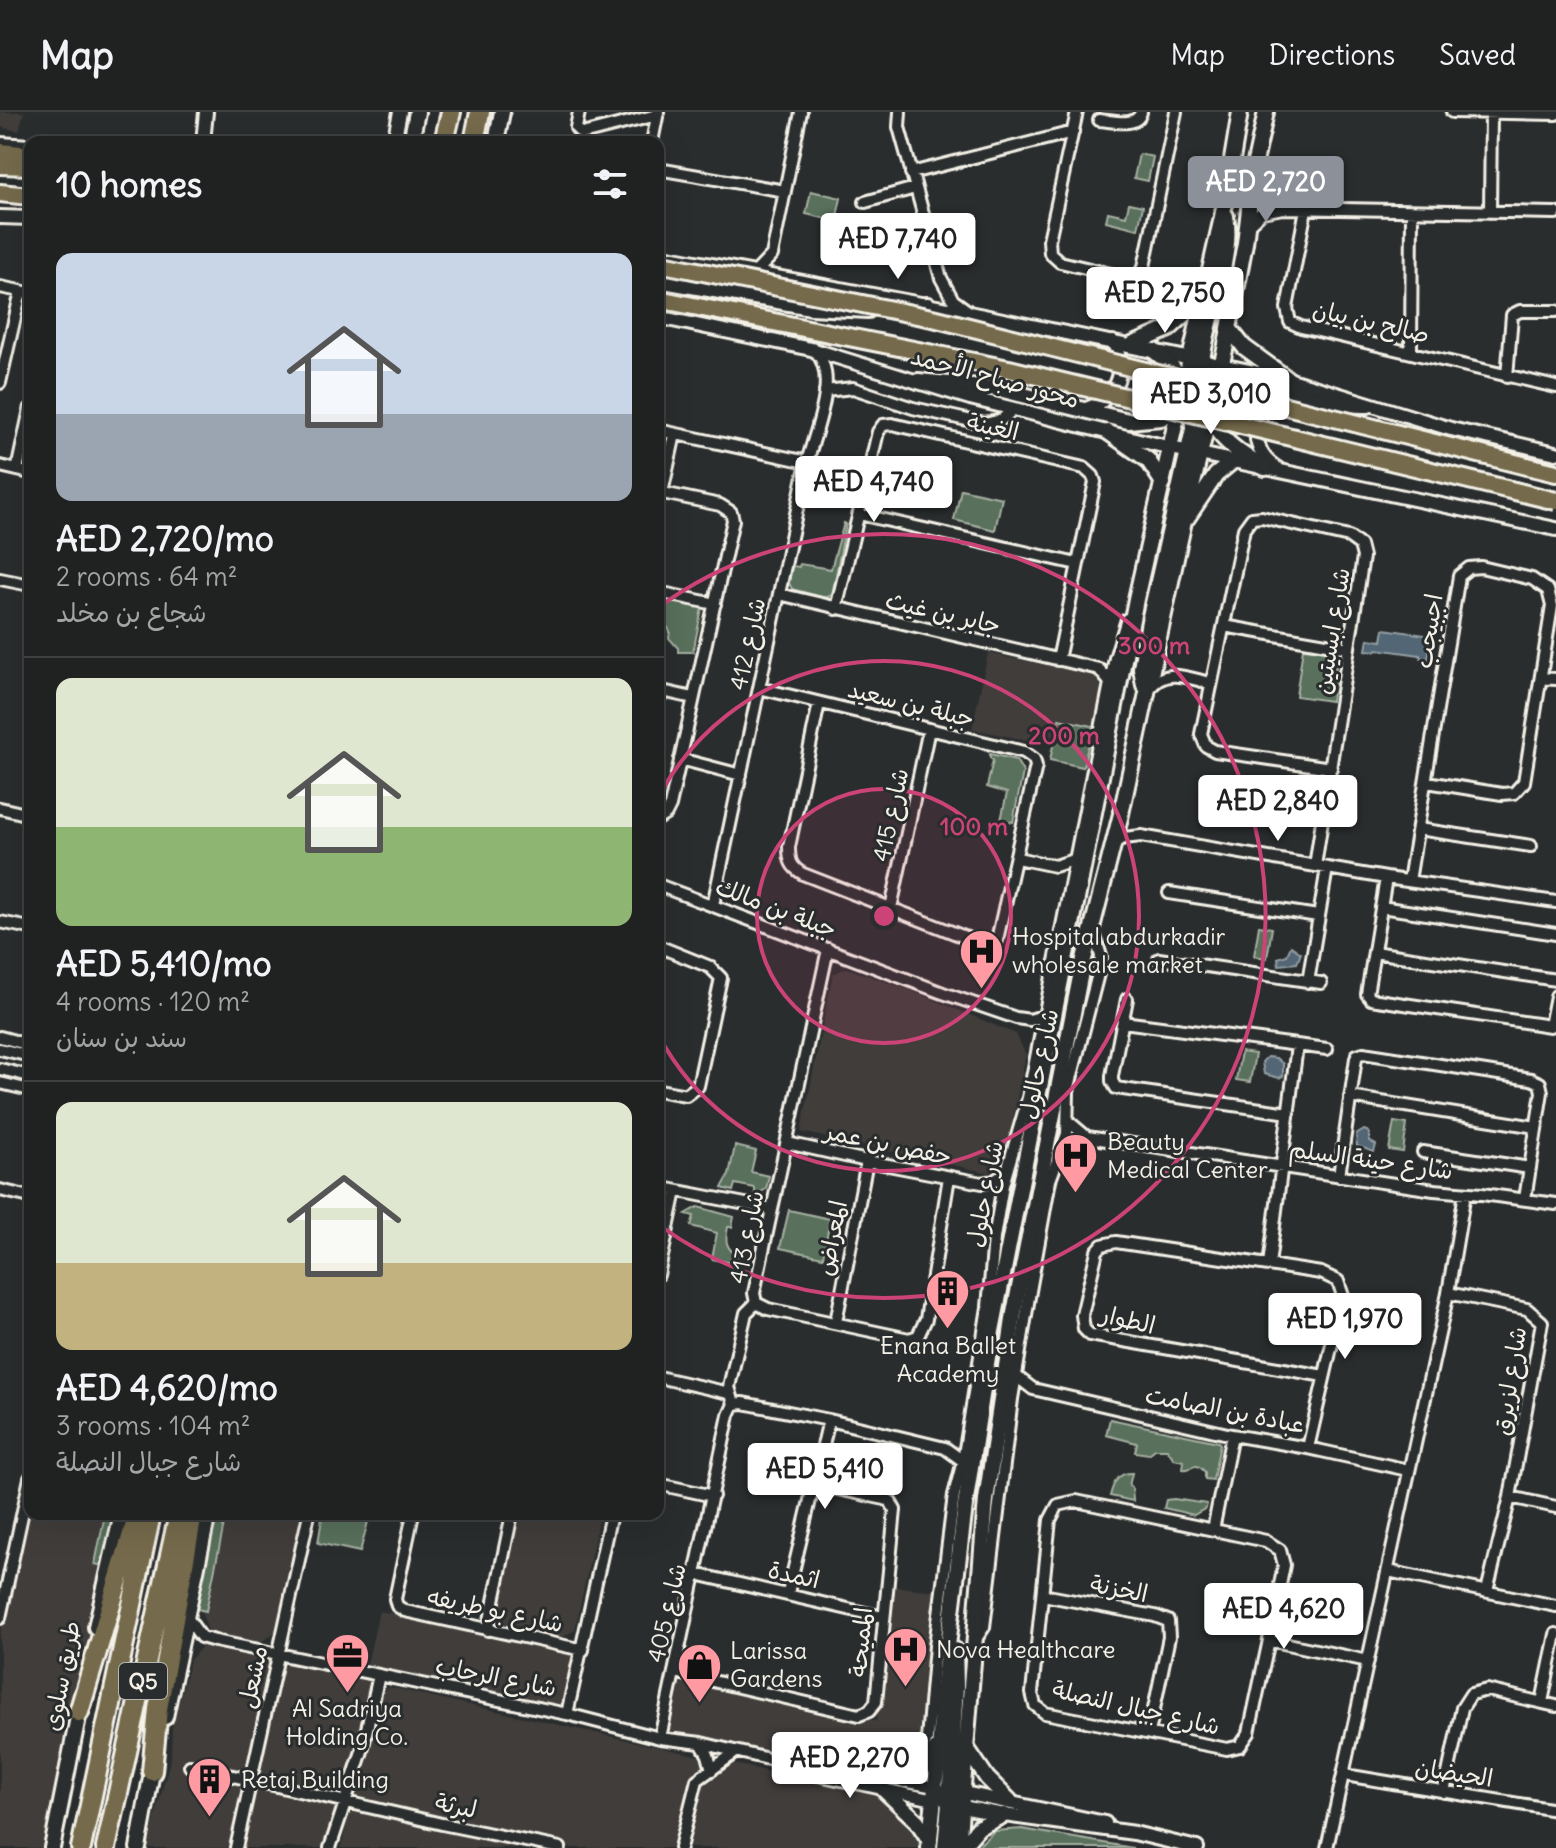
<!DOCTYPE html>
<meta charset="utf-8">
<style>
:root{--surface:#202222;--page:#282a2a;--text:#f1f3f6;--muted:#a2a4a5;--line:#3d3f40;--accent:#8c9099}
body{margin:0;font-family:Delius,"Playpen Sans Arabic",sans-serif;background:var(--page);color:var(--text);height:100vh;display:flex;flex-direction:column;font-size:30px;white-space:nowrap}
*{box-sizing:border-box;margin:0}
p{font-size:26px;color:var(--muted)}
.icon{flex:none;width:44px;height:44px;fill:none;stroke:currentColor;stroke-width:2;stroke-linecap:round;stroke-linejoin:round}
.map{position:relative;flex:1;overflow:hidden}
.details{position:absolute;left:24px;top:24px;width:640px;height:1384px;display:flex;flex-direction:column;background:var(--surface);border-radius:16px;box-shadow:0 8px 32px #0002,0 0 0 2px var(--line)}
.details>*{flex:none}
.price{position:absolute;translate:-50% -68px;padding:0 18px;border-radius:8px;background:#fff;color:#222;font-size:26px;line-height:52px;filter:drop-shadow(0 2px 4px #0008)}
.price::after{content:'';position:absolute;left:50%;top:48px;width:24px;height:18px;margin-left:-12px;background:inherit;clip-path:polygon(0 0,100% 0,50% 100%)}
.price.active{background:var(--accent);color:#fff}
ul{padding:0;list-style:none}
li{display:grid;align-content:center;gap:16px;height:424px;padding:0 32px}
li+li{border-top:2px solid var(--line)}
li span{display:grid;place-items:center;height:248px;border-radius:16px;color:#555}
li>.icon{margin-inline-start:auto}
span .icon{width:144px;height:144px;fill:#fffc;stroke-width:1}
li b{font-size:34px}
h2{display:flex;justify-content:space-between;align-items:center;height:96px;padding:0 32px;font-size:34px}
header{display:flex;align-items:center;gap:48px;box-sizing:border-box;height:112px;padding:0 40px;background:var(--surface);border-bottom:2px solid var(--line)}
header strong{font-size:38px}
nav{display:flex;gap:44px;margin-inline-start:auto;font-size:28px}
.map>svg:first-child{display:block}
.built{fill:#3f3d3a}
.green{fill:#586f5c;stroke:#a6b0a2;stroke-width:2}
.water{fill:#526675;stroke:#939ea3;stroke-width:2}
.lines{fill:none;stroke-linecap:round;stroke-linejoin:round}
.minor-casing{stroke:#f4f1e8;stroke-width:16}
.tertiary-casing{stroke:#f4f1e8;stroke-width:18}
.secondary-casing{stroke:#f4f1e8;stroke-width:20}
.trunk-casing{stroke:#f4f1e8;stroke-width:22}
.motorway-casing{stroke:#f4f1e8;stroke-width:24}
.minor{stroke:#2a2d2e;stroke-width:10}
.tertiary{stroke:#2a2d2e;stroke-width:12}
.secondary{stroke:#2a2d2e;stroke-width:14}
.trunk{stroke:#756b4b;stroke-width:16}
.motorway{stroke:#756b4b;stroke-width:18}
.trunk-bridge-casing{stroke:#f4f1e8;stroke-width:22;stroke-linecap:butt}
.trunk-bridge{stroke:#756b4b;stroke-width:16}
.ring{fill:none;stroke:#cc4377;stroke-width:4}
.labels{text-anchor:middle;stroke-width:6;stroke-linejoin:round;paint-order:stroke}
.shield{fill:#2a2d2e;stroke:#b7b6b0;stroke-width:2}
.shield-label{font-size:22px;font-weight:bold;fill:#f4f1e8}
.street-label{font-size:24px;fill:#f4f1e8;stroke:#2a2d2e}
.poi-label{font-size:24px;fill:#f4f1e8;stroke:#2a2d2e;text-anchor:start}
.centre{fill:#cc4377;stroke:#2a2d2e;stroke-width:4}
.ring-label{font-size:24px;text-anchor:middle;font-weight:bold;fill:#cc4377;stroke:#2a2d2e;stroke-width:6;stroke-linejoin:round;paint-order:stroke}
</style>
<header>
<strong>Map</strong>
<nav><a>Map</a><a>Directions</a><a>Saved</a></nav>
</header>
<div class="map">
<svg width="1556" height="1736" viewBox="0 0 1556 1736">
<rect width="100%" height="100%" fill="#2a2d2e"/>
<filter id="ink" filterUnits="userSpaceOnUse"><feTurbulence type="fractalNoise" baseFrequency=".0125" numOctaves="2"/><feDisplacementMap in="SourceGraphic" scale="16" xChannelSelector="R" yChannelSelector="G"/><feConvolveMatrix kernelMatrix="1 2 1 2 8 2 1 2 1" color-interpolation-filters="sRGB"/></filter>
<g filter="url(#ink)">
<!-- built -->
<path class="built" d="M0,0H24L19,19L0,15Z
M988,541L1097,564L1102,579L1084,657L1049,649L1051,633L972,617Z
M846,856L912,879L1016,922L1026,943L1005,1044L989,1061L801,1020L833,862Z
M30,1385V1402H117L45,1736H0V1524Z
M220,1402H306L281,1516L260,1531L208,1519L201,1499Z
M516,1402H600L575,1518L559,1527L505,1516L495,1501Z
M889,1474L938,1479L923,1628L899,1647L874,1661L663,1623L675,1563L876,1609Z
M379,1499L578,1540L563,1603L365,1561Z
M205,1531L375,1568L348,1683L338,1682L326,1736H147L171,1644L172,1616L190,1548Z
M389,1575L883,1685L923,1724L920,1736H341L376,1587Z"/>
<!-- green -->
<path class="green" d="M1139,42L1153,45L1148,69L1134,66Z
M811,79L841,86L836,109L806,102Z
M1129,91L1143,94L1138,117L1106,109L1108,100L1126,104Z
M961,377L1002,386L995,418L954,408Z
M844,411L846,412L832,483L825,486L792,477L789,471L792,454L799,455L800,452L831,457Z
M667,487L702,496L693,540H678V536L669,526L670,519L663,508Z
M1303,536L1326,538L1336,553L1331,589L1296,584Z
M1059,607L1093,614L1083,655L1050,648Z
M990,642L1016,648L1023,660L1013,710L1001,708L1007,681L987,675L993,648L990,646Z
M1259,814L1272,816L1267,846L1254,844Z
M1241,940L1255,942L1250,970L1236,968Z
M1394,1010L1407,1012L1403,1040L1389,1038Z
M735,1034L756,1039L751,1060L769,1064L766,1077L755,1084V1076L735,1072L733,1079L722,1076L729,1063Z
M698,1095L734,1105L732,1115H728C725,1128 725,1136 738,1144L736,1152L712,1147L717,1121L691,1114L694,1104L686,1102Z
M789,1098L830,1107L823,1145L780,1136Z
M1110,1307L1218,1330L1220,1332L1213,1368L1205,1367V1360C1194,1347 1193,1359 1183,1357L1184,1349L1174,1347L1167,1337H1155L1149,1342L1135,1340L1137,1331L1106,1323Z
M1132,1361L1129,1374L1132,1375L1133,1389L1110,1384C1113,1372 1118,1360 1132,1361Z
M1174,1387L1207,1392L1206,1396L1194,1403L1164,1396L1166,1388Z
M105,1402H114L103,1454L95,1452Z
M215,1402L226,1403L206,1499L197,1497Z
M326,1402H370L360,1440L318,1431L322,1407Z
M1022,1717L1133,1736H976L994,1719Z"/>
<!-- water -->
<path class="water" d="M1384,517L1432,524L1428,547L1421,546L1420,543L1377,537L1376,539L1366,538L1368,527L1382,529Z
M1291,834L1301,841L1297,851L1279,853L1278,846L1287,843Z
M1267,945L1276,946L1283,952V964L1279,966L1264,962L1262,950Z
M1364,1018L1369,1020V1029L1376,1033L1374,1040L1357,1034L1356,1023Z"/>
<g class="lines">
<defs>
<path id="minor" d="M579,0L576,16L582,22L657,3
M900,0L899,15L941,166L953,188L968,199
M1077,0L1049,128L1050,141L1060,150L1132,167L1137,165L1144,155L1176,0
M1452,0L1556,2
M1099,8C1113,9 1137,16 1141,0
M652,30L658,0
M658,57L785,79
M911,61L1073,20
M1251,76L1265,90L1277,95
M865,90L915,76
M1306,97L1287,196L1290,210L1301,215L1556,275
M1490,100L1491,1
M1248,113L1262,100L1283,96L1556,101
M756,160L772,143L801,0
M0,175L30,181
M1411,239L1412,99
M1507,265L1512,203L1520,199H1556
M0,271L21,179
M825,279L853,276L913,296L985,312L1001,308L1014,297
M658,318L807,350
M0,354L30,361
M17,358L30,297
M658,380L720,393L731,400L733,408L670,694L666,702L658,707
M662,381L675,322
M859,402L1077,452
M0,467L30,473
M658,480L715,492
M779,482L1099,557L1111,572
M836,497L878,320L883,313L892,312L1084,356L1093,364L1095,370L1058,548
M1224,514L1349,536
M1541,566L1556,567
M759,576L1024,640L1034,647L1036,654L997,828L985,833L803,762C791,755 789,749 789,735L819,591
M1150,576C1166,555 1188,566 1210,571
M658,578L693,586
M680,647L741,663
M0,696L30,703
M1418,717L1531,734
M1114,730L1124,726L1141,724L1386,766L1556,790
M1017,746L1055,754L1076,747
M1315,754L1363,445L1360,433L1349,425L1262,405L1252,406L1244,417L1201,622L1206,634L1215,639L1331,656
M1386,766L1367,882L1371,887L1550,914L1556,884
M1409,769L1459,464L1469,456L1481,455L1532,467L1548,478L1552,494L1524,670L1514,681L1502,682L1427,670
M658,773L943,881L1016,906L1030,908L1046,903
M1169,781L1318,804
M713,793L807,350C815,320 840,263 815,239
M1381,795L1556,822
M891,796L929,617
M0,810L30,816
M658,834L710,855L721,866L698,974L686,983L658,978
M1374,840L1556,868
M1159,847L1321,871
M1308,870L1327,756
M1127,887L1112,964V969L1116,976L1289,1001
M1123,910L1327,937
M0,925L30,933
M0,937L30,944
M0,957L30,964
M0,971L30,978
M1350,985L1536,1015
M1068,1009L1087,1025L1434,1078L1482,1082L1556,1092
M787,1031L867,1049L982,1071L994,1069L1006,1061
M1423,1040L1530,1056
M1339,1064L1356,946L1357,943L1363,941L1531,967L1540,971L1542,980L1525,1087
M658,1075L771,1097
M0,1078L30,1085
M1269,1153L1297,934
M658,1163L676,1079
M1448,1181L1527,1197L1542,1210L1510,1385L1487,1479
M756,1191L754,1181L828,837
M756,1191L768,1197L909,1227L918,1224L926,1207L949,1065
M836,1210L867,1049
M1016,1264L1033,1277L1232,1323L1308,1336L1408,1358
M658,1265L729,1281
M734,1292L743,1291L829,1308L945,1336L963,1349
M734,1292L729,1275L746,1201L756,1191
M1308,1336L1343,1184L1338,1169L1321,1161L1116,1130L1102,1133L1097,1139L1082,1203L1084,1217L1090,1223L1324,1264
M658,1372L713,1384
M1510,1385L1556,1395
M1076,1389L1266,1429L1280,1438L1284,1453L1269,1528L1249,1621L1240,1634L1227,1637L1045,1601L1035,1593L1032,1581L1050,1408L1058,1393Z
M413,1402L395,1487L397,1494L405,1499L583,1538
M1213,1418L1232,1323
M1388,1459L1556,1494
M696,1462L883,1505
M788,1481L829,1308
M1043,1483L1155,1504L1168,1509L1169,1525L1149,1621
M0,1506L30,1366
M188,1507L201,1525L215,1529L567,1602L660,1626L701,1631L781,1650L797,1649L935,1675
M488,1518L512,1402
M976,1527L984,1515L1012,1287L1030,1179L1050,1068L1067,1022L1068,979L1100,854L1101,844L1092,815
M1269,1528L1368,1549
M674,1560L859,1603L869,1599L876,1590L895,1398L890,1389L885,1387L814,1372
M1542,1590L1556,1522
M567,1602L611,1402
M660,1626L729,1303L734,1292
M701,1631L708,1643L712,1658
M781,1650L795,1658L934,1688
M190,1654L442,1712L560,1736
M1345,1663L1556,1698
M878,1664C901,1656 919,1652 927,1627L935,1534L954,1383L963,1349L988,1195L994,1126L1003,1073L1028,986L1115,546L1127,507
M1444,1680L1462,1596L1471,1582L1487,1578L1556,1594
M236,1736L309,1402
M330,1736L362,1639L379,1563
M680,1736L697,1668L736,1640
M1327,1736L1448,1181L1465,1081"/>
<path id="tertiary" d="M203,30L206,0
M394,30L400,0
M0,32L30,34
M0,105L30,106
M658,143L969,201L1288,267L1451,317L1556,341
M658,205L811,237L970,286L1171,336L1556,417
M1275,287C1250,305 1250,341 1278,357
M1082,298C1114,290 1129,260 1113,230
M955,1679L1105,1711
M952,1693L1004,1703L1134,1721L1197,1736"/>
<path id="secondary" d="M411,30L417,0
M496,30L502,0
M1226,104C1230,126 1225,149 1220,171C1200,253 1174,308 1265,356
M658,168L811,195L868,198
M897,196L928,193
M1229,216L1244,235L1288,267
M1132,233L1169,217L1203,186
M918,269L999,277L1128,309L1161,306L1182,295
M1227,279C1279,268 1319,295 1368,293
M1108,320L1148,348L1163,371
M1187,406L1216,363L1233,349
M1144,573L1141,556L1149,509L1193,317C1193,285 1181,258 1154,239
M96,1515L122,1402
M955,1538L956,1574L950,1672L960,1694
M165,1605L208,1402
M966,1635L987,1666L1010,1689
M904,1668L924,1656L936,1637
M884,1678L917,1709L930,1729
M942,1680L949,1692L945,1736
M52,1736L81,1590
M138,1736L154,1649
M929,1736L940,1626L941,1591L965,1394L992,1219L1136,487L1224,96L1240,0
M958,1736L986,1388L1014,1201L1082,855L1121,702L1184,409L1225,238L1245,131L1254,55L1266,0
M961,1736L979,1715L1004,1703"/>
<path id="trunk" d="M0,40L30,43
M0,53L30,54
M0,81L30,84
M1527,354L1556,361"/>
<path id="motorway" d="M444,30L451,0
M474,30L480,0
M79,1600L138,1402
M152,1659L158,1597L193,1402
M81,1736L151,1402
M106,1736L179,1402"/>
</defs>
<!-- minor casing -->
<use href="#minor" class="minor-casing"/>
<!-- tertiary casing -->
<use href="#tertiary" class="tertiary-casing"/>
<!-- secondary casing -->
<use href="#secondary" class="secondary-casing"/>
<!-- trunk casing -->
<use href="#trunk" class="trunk-casing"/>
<!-- motorway casing -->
<use href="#motorway" class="motorway-casing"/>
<!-- minor -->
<use href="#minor" class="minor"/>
<!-- tertiary -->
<use href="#tertiary" class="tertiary"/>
<!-- secondary -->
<use href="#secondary" class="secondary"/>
<!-- trunk -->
<use href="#trunk" class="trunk"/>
<!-- motorway -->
<use href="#motorway" class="motorway"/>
<defs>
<path id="trunk-bridge" d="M658,151L937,207L1527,354
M658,187L1009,257L1556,389"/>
</defs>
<!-- trunk-bridge casing -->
<use href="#trunk-bridge" class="trunk-bridge-casing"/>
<!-- trunk-bridge -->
<use href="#trunk-bridge" class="trunk-bridge"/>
</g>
</g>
<!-- distance rings -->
<circle cx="884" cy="804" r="127" fill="#cc4377" fill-opacity=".12"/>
<g class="ring">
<circle cx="884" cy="804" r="127"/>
<path d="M659 684A255 255 0 1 1 659 924"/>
<path d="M659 495A382 382 0 1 1 659 1113"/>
</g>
<!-- icons -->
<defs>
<symbol id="hospital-pin" viewBox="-11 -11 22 30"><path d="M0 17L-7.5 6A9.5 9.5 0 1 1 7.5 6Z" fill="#ff9aa2" stroke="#2a2d2e"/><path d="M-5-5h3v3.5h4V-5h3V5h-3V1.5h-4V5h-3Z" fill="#111"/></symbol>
<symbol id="building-pin" viewBox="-11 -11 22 30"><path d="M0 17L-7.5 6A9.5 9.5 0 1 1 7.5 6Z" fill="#ff9aa2" stroke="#2a2d2e"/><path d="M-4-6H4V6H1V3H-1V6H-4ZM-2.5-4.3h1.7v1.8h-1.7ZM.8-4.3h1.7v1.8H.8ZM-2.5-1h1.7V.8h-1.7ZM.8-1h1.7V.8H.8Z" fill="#111"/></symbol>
<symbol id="office-pin" viewBox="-11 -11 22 30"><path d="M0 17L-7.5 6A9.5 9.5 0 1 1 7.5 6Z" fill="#ff9aa2" stroke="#2a2d2e"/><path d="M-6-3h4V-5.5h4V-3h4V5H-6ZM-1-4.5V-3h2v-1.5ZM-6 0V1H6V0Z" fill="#111"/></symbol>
<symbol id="shop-pin" viewBox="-11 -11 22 30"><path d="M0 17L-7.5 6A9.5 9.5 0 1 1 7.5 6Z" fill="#ff9aa2" stroke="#2a2d2e"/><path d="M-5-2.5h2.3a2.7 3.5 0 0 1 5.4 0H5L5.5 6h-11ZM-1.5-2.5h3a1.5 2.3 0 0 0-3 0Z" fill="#111"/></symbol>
</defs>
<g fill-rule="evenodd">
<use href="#hospital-pin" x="956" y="814" width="51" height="69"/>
<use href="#hospital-pin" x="1050" y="1018" width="51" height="69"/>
<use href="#building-pin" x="922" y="1154" width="51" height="69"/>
<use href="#hospital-pin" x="880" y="1512" width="51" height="69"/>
<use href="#office-pin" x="322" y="1518" width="51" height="69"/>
<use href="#shop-pin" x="674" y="1528" width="51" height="69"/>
<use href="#building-pin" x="184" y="1642" width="51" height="69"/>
</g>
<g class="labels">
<!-- shield labels -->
<rect class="shield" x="119" y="1551" width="48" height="36" rx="6"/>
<g class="shield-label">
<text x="143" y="1577">Q5</text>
</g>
<!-- street labels -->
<g class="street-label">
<text transform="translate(1371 210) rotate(13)" y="8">صالح بن بيان</text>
<text transform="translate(995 266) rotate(15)" y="8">محور صباح الأحمد</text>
<text transform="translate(993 315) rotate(13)" y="8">الغينة</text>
<text transform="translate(943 501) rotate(13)" y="8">جابر بن غيث</text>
<text transform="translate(1332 519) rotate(-81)" y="8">شارع ابسيتين</text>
<text transform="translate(1429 519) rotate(-81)" y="8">اجبيجب</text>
<text transform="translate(748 532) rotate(-78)" y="8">شارع 412</text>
<text transform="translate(911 592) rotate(14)" y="8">جبلة بن سعيد</text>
<text transform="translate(891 703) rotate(-78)" y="8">شارع 415</text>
<text transform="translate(776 796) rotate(21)" y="8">جبلة بن مالك</text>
<text transform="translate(1039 952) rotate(-78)" y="8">شارع حالول</text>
<text transform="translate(888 1032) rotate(12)" y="8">حفص بن عمر</text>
<text transform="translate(1371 1048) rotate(8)" y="8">شارع حينة السلم</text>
<text transform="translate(985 1082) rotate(-79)" y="8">شارع حلول</text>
<text transform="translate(747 1125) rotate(-79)" y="8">شارع 413</text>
<text transform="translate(832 1126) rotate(-79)" y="8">المعراض</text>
<text transform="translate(1128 1208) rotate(13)" y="8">الطوار</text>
<text transform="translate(1510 1269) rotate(-81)" y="8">شارع لزيرق</text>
<text transform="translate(1225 1298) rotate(11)" y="8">عبادة بن الصامت</text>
<text transform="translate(794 1463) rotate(13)" y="8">اثمدة</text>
<text transform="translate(1119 1477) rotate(11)" y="8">الخزنة</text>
<text transform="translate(495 1498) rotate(12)" y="8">شارع بو طريفه</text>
<text transform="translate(667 1501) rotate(-77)" y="8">شارع 405</text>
<text transform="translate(861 1530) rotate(-85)" y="8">المميحة</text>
<text transform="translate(62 1564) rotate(-79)" y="8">طريق سلوى</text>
<text transform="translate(253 1565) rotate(-78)" y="8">مشعل</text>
<text transform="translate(496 1565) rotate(11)" y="8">شارع الرحاب</text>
<text transform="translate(1136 1596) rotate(13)" y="8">شارع جبال النصلة</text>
<text transform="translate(1454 1661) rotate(9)" y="8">الحيضان</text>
<text transform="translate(456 1694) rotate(12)" y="8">لبرثة</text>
</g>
<!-- poi labels -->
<g class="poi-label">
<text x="1012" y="833">Hospital abdurkadir<tspan x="1012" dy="28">wholesale market</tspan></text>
<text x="1107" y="1038">Beauty<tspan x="1107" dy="28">Medical Center</tspan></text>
<text x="948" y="1242" text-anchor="middle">Enana Ballet<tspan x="948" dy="28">Academy</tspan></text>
<text x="936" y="1546">Nova Healthcare</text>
<text x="730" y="1547">Larissa<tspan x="730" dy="28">Gardens</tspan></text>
<text x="347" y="1605" text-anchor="middle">Al Sadriya<tspan x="347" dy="28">Holding Co.</tspan></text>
<text x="241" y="1676">Retaj Building</text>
</g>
</g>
<circle cx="884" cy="804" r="12" class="centre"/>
<g class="ring-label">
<text x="1154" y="542">300 m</text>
<text x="1064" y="632">200 m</text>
<text x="974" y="723">100 m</text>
</g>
</svg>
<b class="price active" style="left:1266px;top:112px">AED 2,720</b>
<b class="price" style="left:898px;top:169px">AED 7,740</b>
<b class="price" style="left:1165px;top:223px">AED 2,750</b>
<b class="price" style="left:1211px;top:324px">AED 3,010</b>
<b class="price" style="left:874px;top:412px">AED 4,740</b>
<b class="price" style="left:1278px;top:731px">AED 2,840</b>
<b class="price" style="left:1345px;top:1249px">AED 1,970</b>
<b class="price" style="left:825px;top:1399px">AED 5,410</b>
<b class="price" style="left:1284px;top:1539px">AED 4,620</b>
<b class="price" style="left:850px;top:1688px">AED 2,270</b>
<section class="details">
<h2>10 homes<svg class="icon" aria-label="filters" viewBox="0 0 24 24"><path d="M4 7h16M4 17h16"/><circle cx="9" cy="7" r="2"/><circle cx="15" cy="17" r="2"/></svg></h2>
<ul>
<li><span style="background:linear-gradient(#c9d6e8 65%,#9aa5b1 0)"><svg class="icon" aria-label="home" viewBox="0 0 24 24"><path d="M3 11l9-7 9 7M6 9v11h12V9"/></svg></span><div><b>AED 2,720/mo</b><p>2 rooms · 64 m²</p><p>شجاع بن مخلد</p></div></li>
<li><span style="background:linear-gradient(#dfe7d0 60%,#8fb573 0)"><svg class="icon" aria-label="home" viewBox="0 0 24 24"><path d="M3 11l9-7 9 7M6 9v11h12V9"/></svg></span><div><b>AED 5,410/mo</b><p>4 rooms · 120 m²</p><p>سند بن سنان</p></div></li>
<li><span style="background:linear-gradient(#dfe7d0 65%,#c2b280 0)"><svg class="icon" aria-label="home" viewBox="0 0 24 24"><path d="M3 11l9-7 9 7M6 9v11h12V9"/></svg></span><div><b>AED 4,620/mo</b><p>3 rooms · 104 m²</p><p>شارع جبال النصلة</p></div></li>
</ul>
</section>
</div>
